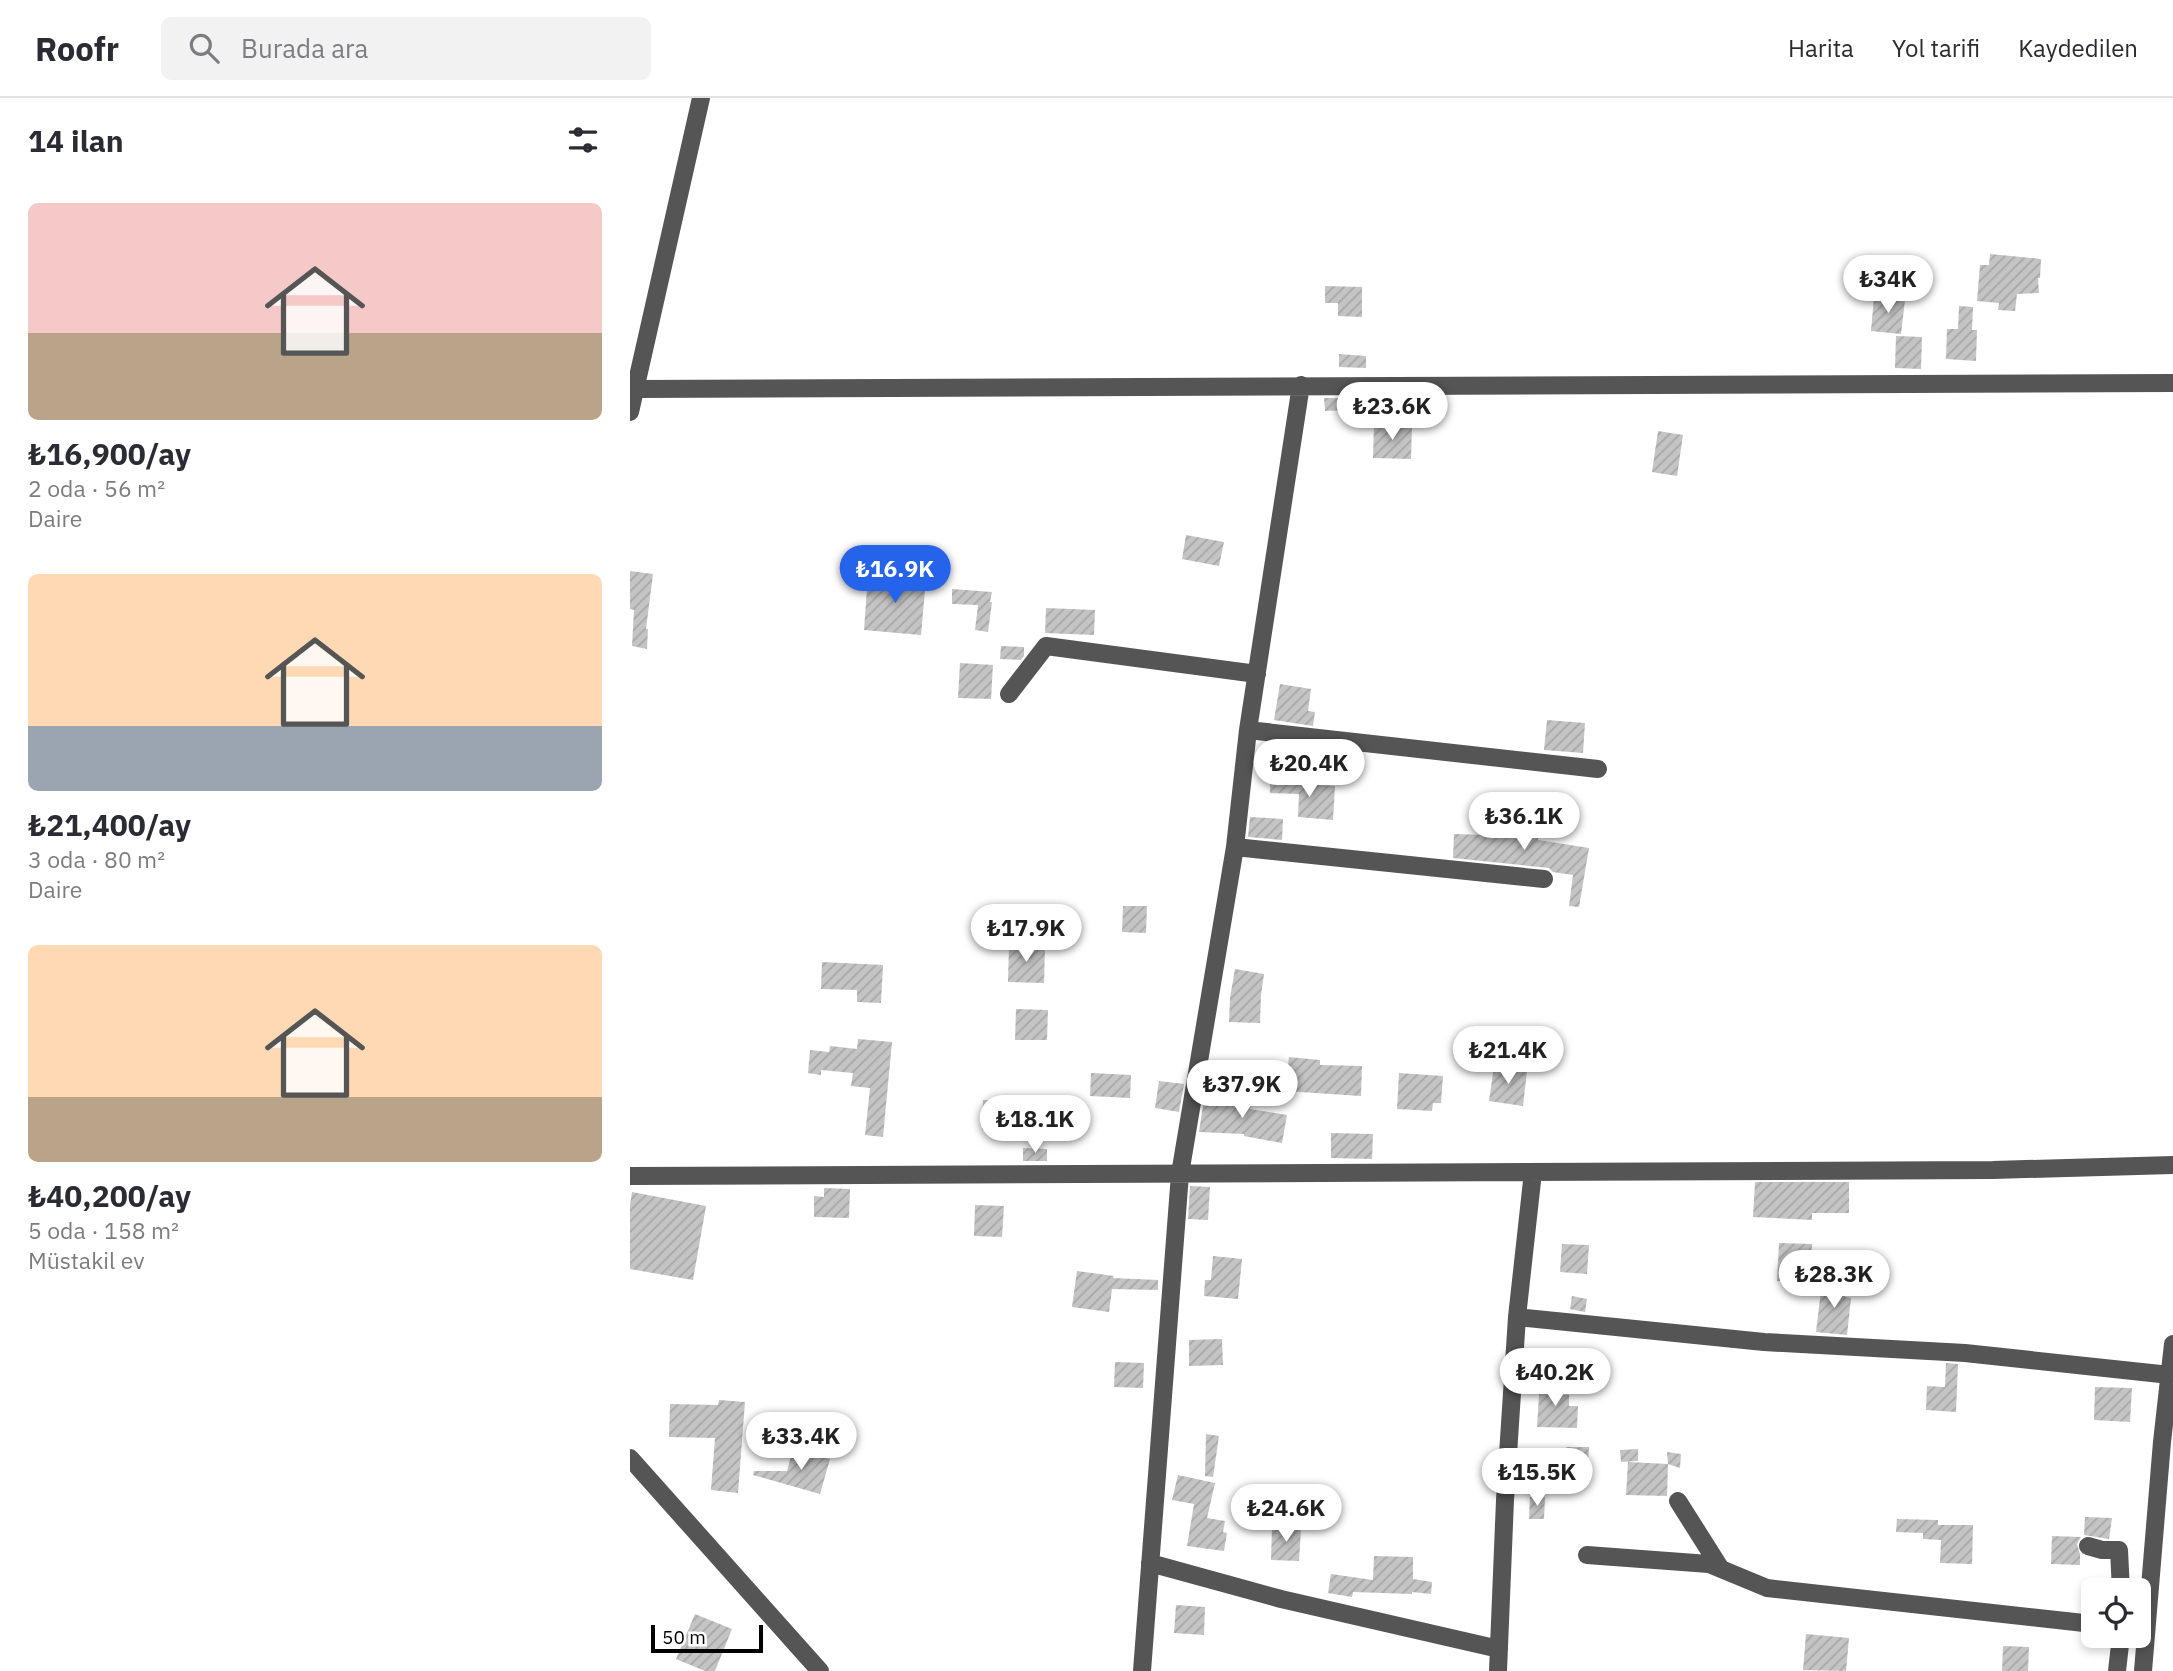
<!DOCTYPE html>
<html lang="tr">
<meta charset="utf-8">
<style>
:root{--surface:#fff;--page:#f2f2f3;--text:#2b2b33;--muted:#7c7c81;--line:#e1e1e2;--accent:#2563eb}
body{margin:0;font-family:"IBM Plex Sans",sans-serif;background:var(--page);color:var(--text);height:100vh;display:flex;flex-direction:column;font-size:26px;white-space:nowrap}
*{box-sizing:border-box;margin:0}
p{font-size:23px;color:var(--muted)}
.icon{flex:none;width:38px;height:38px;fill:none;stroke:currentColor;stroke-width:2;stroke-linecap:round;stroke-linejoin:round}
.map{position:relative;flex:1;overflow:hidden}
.drawer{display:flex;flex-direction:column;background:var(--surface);width:630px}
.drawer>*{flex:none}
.tools{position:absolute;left:1451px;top:1480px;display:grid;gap:14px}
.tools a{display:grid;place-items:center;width:70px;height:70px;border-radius:10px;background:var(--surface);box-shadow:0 4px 10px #0003;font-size:35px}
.scale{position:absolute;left:21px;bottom:18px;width:112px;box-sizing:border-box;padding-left:7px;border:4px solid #000;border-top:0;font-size:19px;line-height:24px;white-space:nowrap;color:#000;-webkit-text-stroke:5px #fff;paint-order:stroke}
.price{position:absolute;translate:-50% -60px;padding:0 16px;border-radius:24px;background:#fff;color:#222;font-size:23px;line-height:46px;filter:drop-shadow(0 2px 4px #0008)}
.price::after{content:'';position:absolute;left:50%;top:42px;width:21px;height:16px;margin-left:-10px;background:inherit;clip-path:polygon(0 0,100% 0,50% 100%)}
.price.current{background:var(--accent);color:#fff}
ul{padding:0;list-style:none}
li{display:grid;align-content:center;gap:14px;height:371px;padding:0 28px}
li span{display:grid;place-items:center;height:217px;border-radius:10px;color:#555}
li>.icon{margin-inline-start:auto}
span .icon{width:126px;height:126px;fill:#fffc;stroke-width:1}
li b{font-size:30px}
h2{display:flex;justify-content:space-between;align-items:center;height:84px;padding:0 28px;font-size:30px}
header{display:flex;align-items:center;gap:42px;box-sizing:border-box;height:98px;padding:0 35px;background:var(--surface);border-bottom:2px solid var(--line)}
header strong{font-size:33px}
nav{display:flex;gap:38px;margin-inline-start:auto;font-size:24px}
.search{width:490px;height:63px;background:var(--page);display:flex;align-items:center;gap:18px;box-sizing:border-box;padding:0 24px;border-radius:10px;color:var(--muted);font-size:26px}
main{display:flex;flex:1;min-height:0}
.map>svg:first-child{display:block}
.building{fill:url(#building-hatch)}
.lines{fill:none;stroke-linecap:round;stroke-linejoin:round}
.minor{stroke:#555;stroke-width:18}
</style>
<header>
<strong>Roofr</strong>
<div class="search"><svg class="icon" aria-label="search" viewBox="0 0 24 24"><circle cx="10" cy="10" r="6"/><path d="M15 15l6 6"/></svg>Burada ara</div>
<nav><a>Harita</a><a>Yol tarifi</a><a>Kaydedilen</a></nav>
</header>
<main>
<section class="drawer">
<h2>14 ilan<svg class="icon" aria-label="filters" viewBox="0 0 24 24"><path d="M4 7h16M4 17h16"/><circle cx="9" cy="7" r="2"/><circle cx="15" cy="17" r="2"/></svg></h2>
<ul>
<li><span style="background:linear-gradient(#f6c9c9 60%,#b9a48a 0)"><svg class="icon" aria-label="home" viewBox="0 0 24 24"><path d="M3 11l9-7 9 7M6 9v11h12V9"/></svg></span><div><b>₺16,900/ay</b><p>2 oda · 56 m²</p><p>Daire</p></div></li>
<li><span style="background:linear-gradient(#ffd9b3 70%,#9aa5b1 0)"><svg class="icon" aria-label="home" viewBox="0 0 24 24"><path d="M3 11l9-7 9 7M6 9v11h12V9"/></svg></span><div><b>₺21,400/ay</b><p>3 oda · 80 m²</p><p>Daire</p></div></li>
<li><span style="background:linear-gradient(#ffd9b3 70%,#b9a48a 0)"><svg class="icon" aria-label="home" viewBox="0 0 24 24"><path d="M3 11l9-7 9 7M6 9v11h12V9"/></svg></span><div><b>₺40,200/ay</b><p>5 oda · 158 m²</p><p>Müstakil ev</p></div></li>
</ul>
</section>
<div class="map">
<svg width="1543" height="1573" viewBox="0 0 1543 1573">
<defs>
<pattern id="building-hatch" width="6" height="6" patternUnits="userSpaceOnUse" patternTransform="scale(1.75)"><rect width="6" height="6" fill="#c4c4c4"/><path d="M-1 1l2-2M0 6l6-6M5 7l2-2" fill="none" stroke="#a7a7a7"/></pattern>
</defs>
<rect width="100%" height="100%" fill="#fff"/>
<!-- building -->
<path class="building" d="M1360,156L1411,161L1410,180H1408L1409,195L1387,196L1385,213L1368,212L1369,205L1347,203L1350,167H1359Z
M695,188L732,189V219L708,218V205H695Z
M1244,199L1275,202L1271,236L1241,233Z
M1329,208L1343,209L1342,232H1347L1346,263L1316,261L1317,231H1328Z
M1266,238L1292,239L1291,271L1265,270Z
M709,256L736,258V270L709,269Z
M694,300H736L737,311L695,313Z
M744,326L782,327L781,361L743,360Z
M1028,333L1053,337L1047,378L1022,374Z
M556,437L594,444L589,468L552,461Z
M0,473L23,476L16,531H18L17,551L2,548L4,512L0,511Z
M238,477L296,481L291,537L234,532Z
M322,491L362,494L360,504H362L358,534L345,532L348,507L322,506Z
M416,510L465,512L464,537L415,535Z
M371,548L394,549V558L391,562L370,561Z
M330,565L363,567L361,601L328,600Z
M650,586L681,591L678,613L685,614L683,628L644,622Z
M917,622L955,625L953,655L914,652Z
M640,683L705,688L703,722L668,719L669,696L640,695Z
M868,713L880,714L879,734H909L908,742L959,750L949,809L939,808L943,777L923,774L919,770L823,760L824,736L856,737V726H868Z
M620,719L653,721L652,742L618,739Z
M493,808H517L516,835L492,834Z
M379,847L415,848L414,885L378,884Z
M192,864L253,867L251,905L227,904V892L191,891Z
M605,871L634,876L631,897L630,925L599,924L600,900Z
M386,911L418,912L417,942H385Z
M228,941L262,944L253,1039L235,1037L240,990L221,988L223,975L191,972V977L178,975L180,952L199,954L200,948L227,951Z
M659,959L690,962V967L732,968L731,998L655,993Z
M864,969L897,973L893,1008L859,1003Z
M461,975L501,977L500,1000L460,998Z
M769,975L813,978L811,1005H803L802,1013L767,1011Z
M529,983L554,986L549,1014L525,1010Z
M574,1001L621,1004L620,1011L657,1017L652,1045L614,1038V1036L569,1034Z
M353,1002L402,1004V1017L383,1016V1034L352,1032Z
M701,1035L743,1036L742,1061L701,1060Z
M393,1050L417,1051V1063H393Z
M1125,1084H1219V1115H1182V1122L1123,1119Z
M560,1088L580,1089L578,1122L558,1121Z
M194,1090L220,1091L219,1120L184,1119V1098L194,1099Z
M2,1094L76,1108L63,1182L0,1171V1107Z
M345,1107L374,1108L372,1139L344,1138Z
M1149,1145L1182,1146L1180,1184L1147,1183Z
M932,1146L959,1147L957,1176L930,1174Z
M583,1158L612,1161L608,1201L574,1198L575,1182H581Z
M447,1173L484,1178L483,1180L528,1182V1192L482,1191L479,1214L442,1209Z
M1192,1184L1216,1187L1215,1199L1221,1200L1217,1237L1186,1234Z
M942,1198L957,1201L955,1214L940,1211Z
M592,1241L593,1267L559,1268V1242Z
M485,1264L514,1265L513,1290L484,1289Z
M1316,1265L1328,1266L1326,1314L1296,1312L1297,1288L1315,1289Z
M910,1281H924V1296L939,1297V1308H948L947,1330L907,1329Z
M1465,1289L1502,1290L1500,1324L1464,1322Z
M89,1302L115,1304L108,1395L81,1392L85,1340L39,1339L40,1306L88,1307Z
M576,1336L589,1338L583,1379L575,1378Z
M936,1349H959L958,1364H936Z
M163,1351L200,1361L190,1396L123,1377L124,1373H157Z
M1008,1351V1363L991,1364L990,1352Z
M1037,1354L1051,1356L1050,1370L1038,1366Z
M998,1364L1038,1366L1037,1398L996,1397Z
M548,1377L585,1385L577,1420L595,1423L593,1434L597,1435L594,1453L557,1448L564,1406L542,1402Z
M900,1399H915L914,1421H899Z
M1455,1419L1482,1420L1479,1441L1454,1437Z
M1267,1421L1308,1422V1427H1343L1342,1466L1310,1465L1311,1442L1293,1441V1435L1266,1434Z
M642,1430L671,1431L669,1463L641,1462Z
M1422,1438L1451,1439L1447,1446L1450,1456V1467L1421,1466Z
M744,1458L783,1459V1481L802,1484L801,1496L782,1494V1496L723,1494L722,1499L698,1495L701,1476L743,1482Z
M546,1507L575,1509L574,1537L544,1535Z
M65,1516L102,1531L85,1573H75L46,1561Z
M1176,1536L1219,1540L1216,1573L1173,1572Z
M1373,1548L1399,1549L1398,1573H1372Z"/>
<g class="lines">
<!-- minor -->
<path class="minor" d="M5,291L1543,285
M0,314L71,0
M379,596L416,548L627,576
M618,632L968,671
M605,749L914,781
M0,1078L1363,1072L1543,1067
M887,1219L1134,1244L1335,1255L1540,1277
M0,1360L190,1573
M1048,1403L1091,1471
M1458,1448L1472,1452H1489L1491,1493
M957,1457L1079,1466L1137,1490L1463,1526
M520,1465L651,1501L869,1551
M512,1573L550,1076L605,749L618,632L671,287
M868,1573L875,1402L887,1219L903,1074
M1487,1573L1491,1538
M1513,1573L1532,1344L1543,1246"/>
</g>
</svg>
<div class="tools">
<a><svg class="icon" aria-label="locate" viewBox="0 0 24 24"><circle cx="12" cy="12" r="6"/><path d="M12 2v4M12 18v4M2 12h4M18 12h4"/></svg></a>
</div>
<div class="scale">50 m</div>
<b class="price" style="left:1258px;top:217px">₺34K</b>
<b class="price" style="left:762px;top:344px">₺23.6K</b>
<b class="price current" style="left:265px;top:507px">₺16.9K</b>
<b class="price" style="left:679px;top:701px">₺20.4K</b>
<b class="price" style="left:894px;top:754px">₺36.1K</b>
<b class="price" style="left:396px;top:866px">₺17.9K</b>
<b class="price" style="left:878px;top:988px">₺21.4K</b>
<b class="price" style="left:612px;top:1022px">₺37.9K</b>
<b class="price" style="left:405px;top:1057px">₺18.1K</b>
<b class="price" style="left:1204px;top:1212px">₺28.3K</b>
<b class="price" style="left:925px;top:1310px">₺40.2K</b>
<b class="price" style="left:171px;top:1374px">₺33.4K</b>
<b class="price" style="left:907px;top:1410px">₺15.5K</b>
<b class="price" style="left:656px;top:1446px">₺24.6K</b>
</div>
</main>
